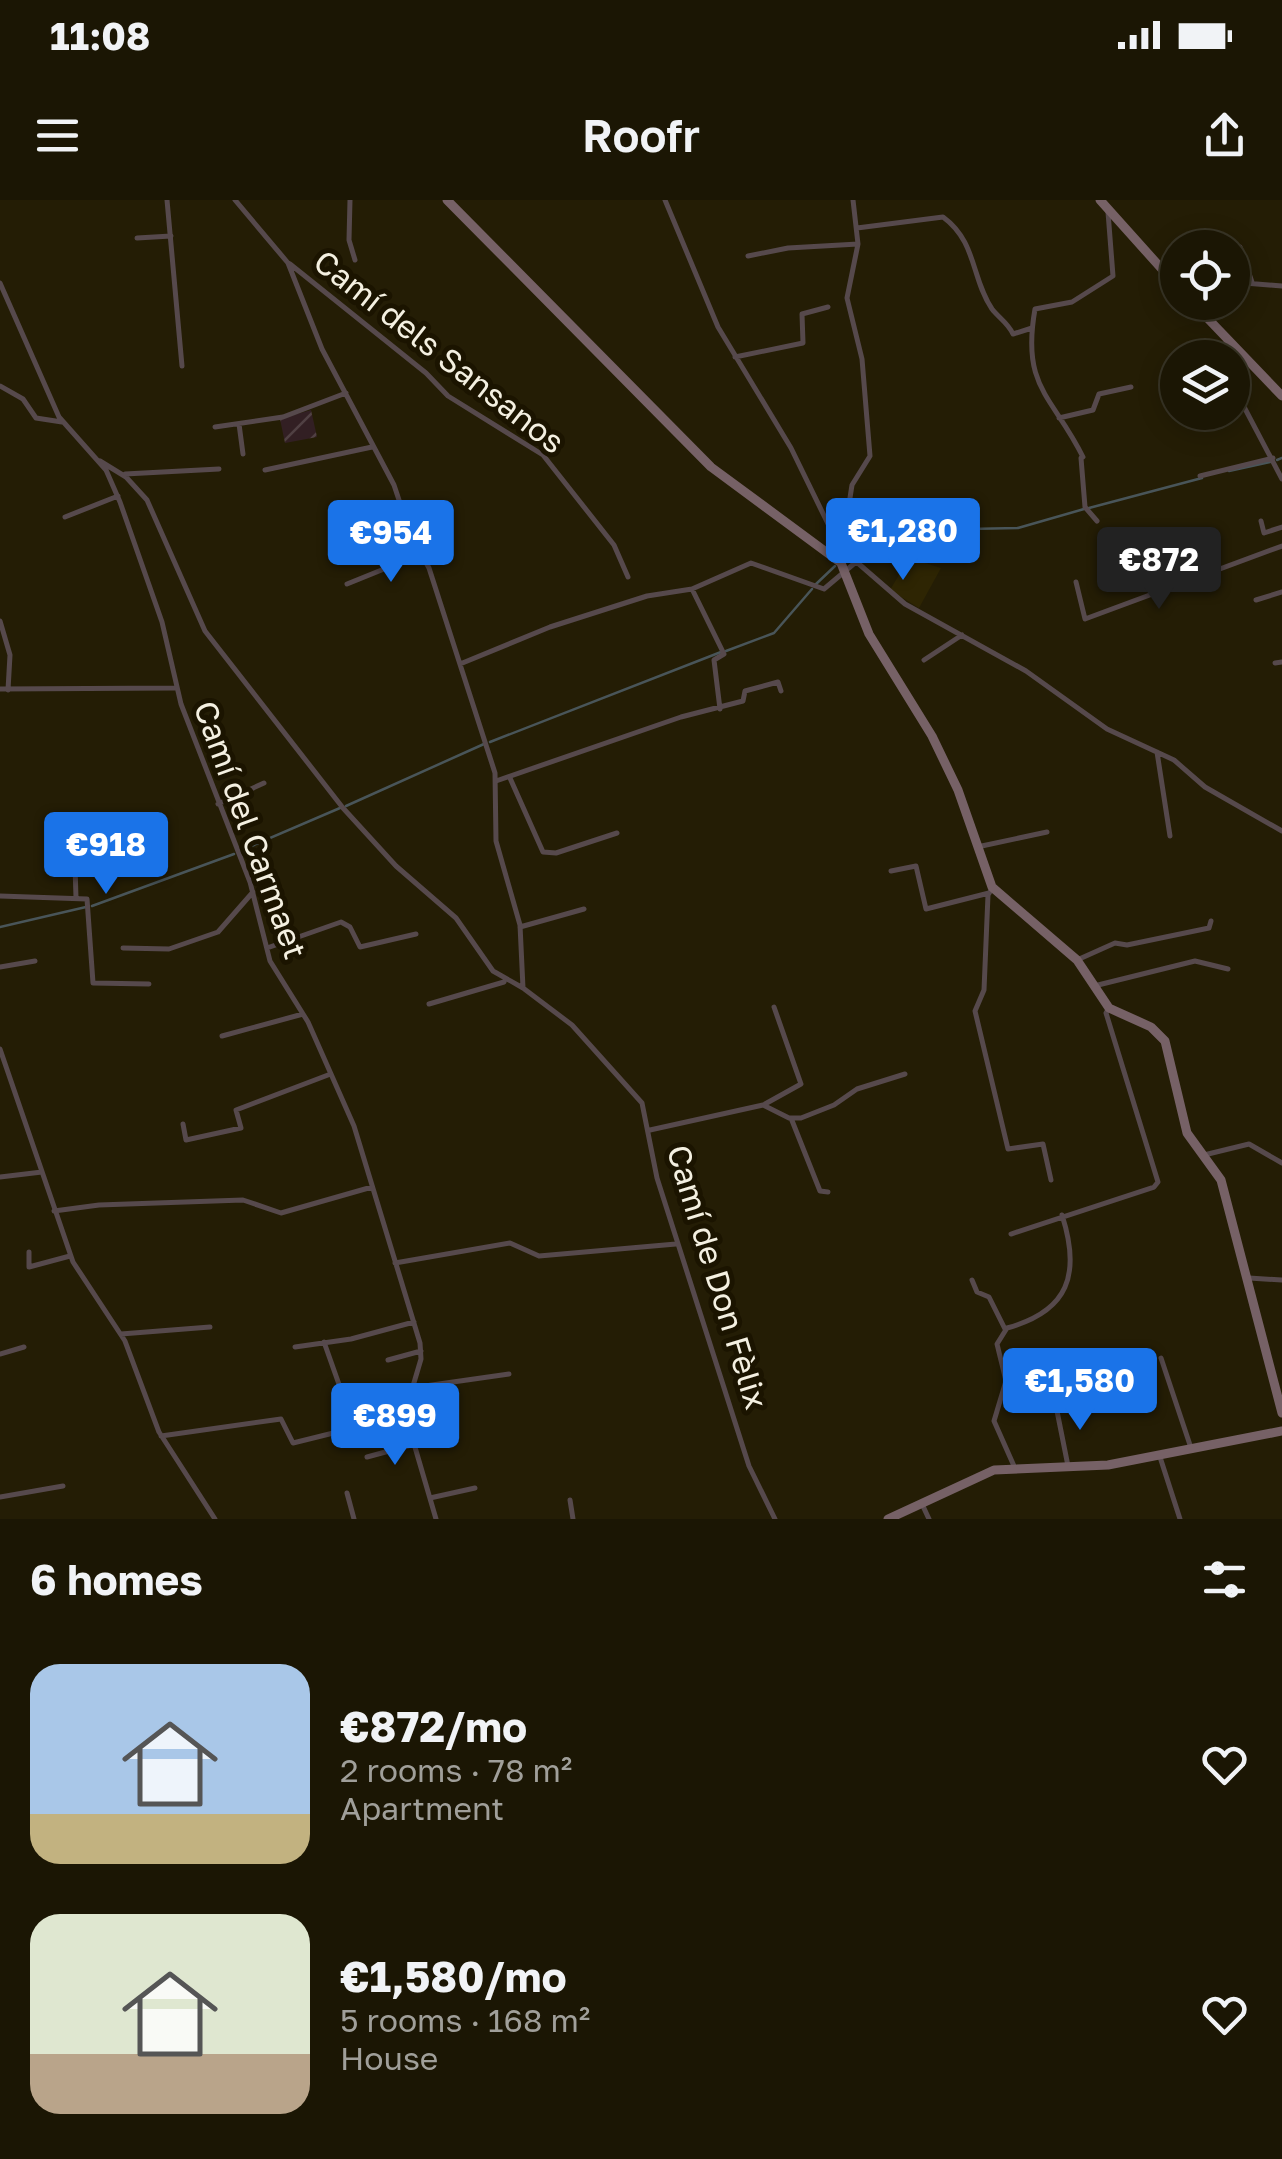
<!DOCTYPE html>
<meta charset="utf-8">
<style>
:root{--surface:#1b1604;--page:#282313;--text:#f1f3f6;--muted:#a09f9a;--line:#393526;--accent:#1a73e8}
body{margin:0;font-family:"Golos Text",sans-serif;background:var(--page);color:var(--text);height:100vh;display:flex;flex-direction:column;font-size:38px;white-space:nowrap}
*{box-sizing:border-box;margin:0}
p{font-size:32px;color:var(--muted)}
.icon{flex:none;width:55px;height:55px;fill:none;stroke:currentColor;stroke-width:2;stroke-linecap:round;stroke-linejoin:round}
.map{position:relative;height:1319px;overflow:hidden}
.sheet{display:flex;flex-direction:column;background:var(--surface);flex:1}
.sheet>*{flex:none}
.tools{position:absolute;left:1160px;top:30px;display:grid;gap:20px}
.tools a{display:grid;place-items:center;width:90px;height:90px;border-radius:50%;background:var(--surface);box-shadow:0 5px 25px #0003,0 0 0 2px var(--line);font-size:50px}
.price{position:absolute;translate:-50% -85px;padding:0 22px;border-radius:10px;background:var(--accent);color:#fff;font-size:32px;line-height:65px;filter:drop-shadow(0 2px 5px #0008)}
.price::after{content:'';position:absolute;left:50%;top:60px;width:30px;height:22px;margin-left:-15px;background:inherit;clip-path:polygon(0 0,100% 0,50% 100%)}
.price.on{background:#222;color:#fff}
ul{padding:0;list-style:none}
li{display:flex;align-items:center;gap:30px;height:250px;padding:0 30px}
li span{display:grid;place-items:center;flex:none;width:280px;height:200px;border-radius:30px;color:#555}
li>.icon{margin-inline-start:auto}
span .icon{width:120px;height:120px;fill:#fffc;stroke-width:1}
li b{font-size:42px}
h2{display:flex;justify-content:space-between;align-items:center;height:120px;padding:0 30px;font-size:42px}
.status{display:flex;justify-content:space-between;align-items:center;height:70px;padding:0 50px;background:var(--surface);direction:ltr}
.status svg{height:28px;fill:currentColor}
header{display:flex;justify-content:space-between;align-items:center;height:130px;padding:0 30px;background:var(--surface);font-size:45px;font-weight:600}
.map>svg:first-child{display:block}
.built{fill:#2e2503}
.industrial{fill:url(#industrial-furrows)}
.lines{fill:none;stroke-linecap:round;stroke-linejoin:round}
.stream{stroke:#495559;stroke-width:2.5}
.minor{stroke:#56494c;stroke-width:5}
.secondary{stroke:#766166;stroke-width:9}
.labels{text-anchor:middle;stroke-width:10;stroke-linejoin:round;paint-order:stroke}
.street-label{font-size:32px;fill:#f4f0e1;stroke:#1b1400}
</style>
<div class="status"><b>11:08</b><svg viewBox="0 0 49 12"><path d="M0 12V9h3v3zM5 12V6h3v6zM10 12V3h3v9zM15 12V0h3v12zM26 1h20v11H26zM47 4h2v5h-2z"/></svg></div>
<header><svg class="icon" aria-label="menu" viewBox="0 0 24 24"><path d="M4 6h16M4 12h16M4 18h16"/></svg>Roofr<svg class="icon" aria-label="share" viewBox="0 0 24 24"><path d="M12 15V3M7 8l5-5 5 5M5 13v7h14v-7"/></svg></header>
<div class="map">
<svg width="1282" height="1319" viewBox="0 0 1282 1319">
<defs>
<pattern id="industrial-furrows" width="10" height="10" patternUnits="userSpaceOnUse" patternTransform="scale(2.5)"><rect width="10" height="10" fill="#321f23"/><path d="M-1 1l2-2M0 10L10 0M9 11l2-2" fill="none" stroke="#504043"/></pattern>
</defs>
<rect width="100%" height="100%" fill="#241d05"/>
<!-- built -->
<path class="built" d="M909,358L941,368L919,408L890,390Z"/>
<!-- industrial -->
<path class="industrial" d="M311,210L317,237L285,243L280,219Z"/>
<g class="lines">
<!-- stream -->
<path class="stream" d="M1277,260L1282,258
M1229,271L1270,262
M1089,308L1202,278
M906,327L966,328
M968,329L1018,328L1084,309
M851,351L868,339
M815,385L835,366
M726,451L774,433L812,389
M490,542L721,452
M346,606L484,544
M240,651L340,608
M92,706L234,654
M0,727L86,707"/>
<!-- minor -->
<path class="minor" d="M167,0L182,166
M235,0L288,63L322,149L394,285L410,333L429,368L495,573L496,641L520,725L523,788L572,825L642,903L657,978L749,1266L775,1319
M350,0L349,40L355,60
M665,0L718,127L791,248L832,332L852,358L905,404L1026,471L1107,529L1174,560L1205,587L1282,631
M857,28L943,17C977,42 971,78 992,109C999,118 1008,123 1013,134L1032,128
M137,38L171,36
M1240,47L1252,82
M748,56L788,48L858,44
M290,64L426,173L448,196L543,255L614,345L628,377
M1232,82L1282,86
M0,83L59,217L106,270L120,302L162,422L181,504L250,682L270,761L308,822L354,926L420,1143L421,1159L405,1213L436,1319
M735,157L803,143L802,114L828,107
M1204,157V158
M1226,158V141
M1232,184L1282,279
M0,186L23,199L36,218L62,222
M1059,218L1093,210L1099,194L1131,187
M239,224L243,254
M215,227L283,217L346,193
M1083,257C1053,196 1021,188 1035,109L1072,102L1113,76L1108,12
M1081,258L1085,307L1097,321
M100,261L126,277L147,300L205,431L343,608L396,666L456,718L493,771L523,788
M265,270L372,247
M125,274L219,269
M1200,276L1273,258
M65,317L118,296
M1261,321L1264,333L1282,327
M835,337L847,317L852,285L870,256L862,159L847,98L858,44L853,0
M849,355L892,339L891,327L875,332L872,323
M1076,382L1085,419L1282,346
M347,384L421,354
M692,389L724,454L714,460L720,509
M1256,400L1282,392
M0,421L10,455L8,490
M924,460L962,435
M1275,463L1282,462
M460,464L550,427L647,396L692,389L751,363L824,389L856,362
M0,489L175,488
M1157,552L1170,636
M510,578L543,652L556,653L617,633
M496,581L681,517L743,501L745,491L778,482L781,491
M218,604L264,583
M977,647L1047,632
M75,666L76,698
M891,671L916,666L926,709L989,693
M993,687L988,695L984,790L975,811L1008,949L1043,944L1051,980
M0,696L87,699L93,783L149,784
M520,727L584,709
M123,748L169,749L218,732L253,692
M267,748L341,722L350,727L360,747L416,734
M1077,760L1115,743L1127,745L1209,728L1211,721
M0,767L35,761
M1094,786L1195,761L1228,769
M429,804L504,782
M222,836L303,814
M0,849L73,1062L125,1141L159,1232L215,1319
M765,904L801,884L774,807
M791,918L820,991L828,992
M183,924L186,940L241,928L236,910L328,875
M650,930L763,905L789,918H801L834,905L857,889L905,874
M1204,955L1249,944L1282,963
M0,977L42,972
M54,1011L99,1005L243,1000L281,1013L372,987
M1011,1034L1154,987L1158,982L1106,813L1109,808
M29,1052V1067L70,1056
M395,1063L510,1043L539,1056L676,1044
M1249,1078L1282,1080
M972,1080L977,1092L989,1097L1005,1129
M121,1134L210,1127
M324,1142L341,1190
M295,1147L351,1139L414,1122
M0,1154L24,1147
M1161,1158L1191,1248
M388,1160L421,1151
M411,1188L509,1174
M1056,1206L1068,1266
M161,1236L281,1219L293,1243L406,1215
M367,1257L415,1244
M1160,1257L1180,1319
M1014,1266L994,1221L1006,1181L997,1144L1007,1128C1069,1111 1081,1074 1062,1015
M347,1293L354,1319
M0,1297L63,1286
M430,1298L475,1288
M570,1300L573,1319
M922,1304L929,1319"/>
<!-- secondary -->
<path class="secondary" d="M447,0L711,267L841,363L869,434L932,536L958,590L992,687L1077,760L1109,808L1151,827L1165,841L1187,933L1221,980L1282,1213
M1100,0L1178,87
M1192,102L1282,196
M888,1319L994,1270L1108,1265L1282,1231"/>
</g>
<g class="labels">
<!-- street labels -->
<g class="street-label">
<text transform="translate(439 152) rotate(38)" y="11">Camí dels Sansanos</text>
<text transform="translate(250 630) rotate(70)" y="11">Camí del Carmaet</text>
<text transform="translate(717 1077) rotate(73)" y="11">Camí de Don Fèlix</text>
</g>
</g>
</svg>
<div class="tools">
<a><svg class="icon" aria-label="locate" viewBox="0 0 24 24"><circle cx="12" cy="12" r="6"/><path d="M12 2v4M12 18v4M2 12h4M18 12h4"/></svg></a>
<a><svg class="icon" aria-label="layers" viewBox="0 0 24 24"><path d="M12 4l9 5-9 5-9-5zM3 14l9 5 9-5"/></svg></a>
</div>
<b class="price" style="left:903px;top:383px">€1,280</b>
<b class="price" style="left:391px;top:385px">€954</b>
<b class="price on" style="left:1159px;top:412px">€872</b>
<b class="price" style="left:106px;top:697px">€918</b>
<b class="price" style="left:1080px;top:1233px">€1,580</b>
<b class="price" style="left:395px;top:1268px">€899</b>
</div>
<section class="sheet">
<h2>6 homes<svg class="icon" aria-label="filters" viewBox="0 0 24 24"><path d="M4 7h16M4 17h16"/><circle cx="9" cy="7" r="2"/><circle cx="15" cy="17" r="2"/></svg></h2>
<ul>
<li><span style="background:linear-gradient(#a9c7e8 75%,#c2b280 0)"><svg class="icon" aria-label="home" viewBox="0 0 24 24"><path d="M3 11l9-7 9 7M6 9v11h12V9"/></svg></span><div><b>€872/mo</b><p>2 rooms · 78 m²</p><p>Apartment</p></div><svg class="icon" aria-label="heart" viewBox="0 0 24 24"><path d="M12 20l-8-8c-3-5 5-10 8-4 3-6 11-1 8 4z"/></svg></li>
<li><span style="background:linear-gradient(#dfe7d0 70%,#b9a48a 0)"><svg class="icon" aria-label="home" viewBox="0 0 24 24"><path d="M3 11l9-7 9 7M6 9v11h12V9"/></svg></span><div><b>€1,580/mo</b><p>5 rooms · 168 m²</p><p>House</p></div><svg class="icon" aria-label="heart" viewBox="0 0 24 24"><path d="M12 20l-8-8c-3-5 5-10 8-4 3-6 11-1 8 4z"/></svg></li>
</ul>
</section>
